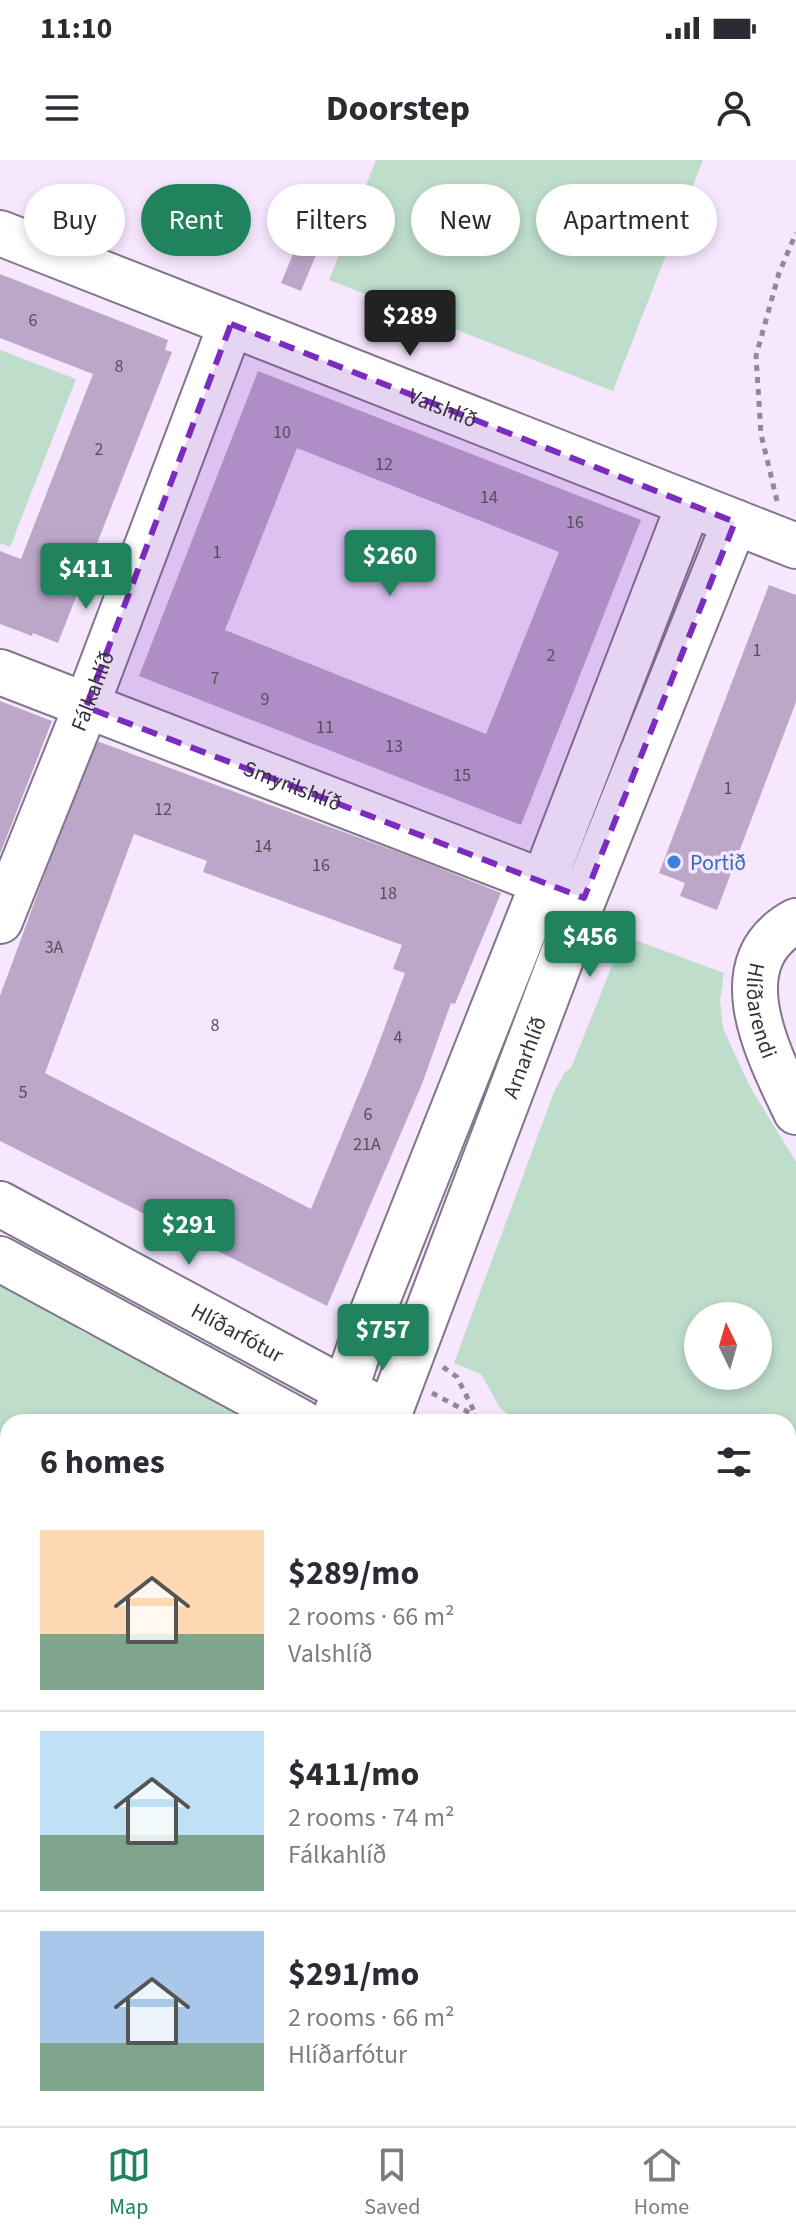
<!DOCTYPE html>
<meta charset="utf-8">
<style>
:root{--surface:#fff;--page:#f2f2f3;--text:#2b2b33;--muted:#7c7c81;--line:#e1e1e2;--accent:#20835d}
body{margin:0;font-family:"Source Sans 3",sans-serif;background:var(--page);color:var(--text);height:100vh;display:flex;flex-direction:column;font-size:30px;white-space:nowrap}
*{box-sizing:border-box;margin:0}
p{font-size:26px;color:var(--muted)}
.icon{flex:none;width:44px;height:44px;fill:none;stroke:currentColor;stroke-width:2;stroke-linecap:round;stroke-linejoin:round}
.map{position:relative;flex:1;overflow:hidden}
.panel{position:absolute;left:0px;top:1254px;width:796px;height:712px;display:flex;flex-direction:column;background:var(--surface);border-radius:24px 24px 0 0;box-shadow:0 4px 12px #0003}
.panel>*{flex:none}
.guide{position:absolute;left:24px;top:24px;width:748px;height:72px;display:flex;gap:16px}
.needle{width:52px;rotate:355deg}
.controls{position:absolute;left:684px;top:1142px;display:grid;gap:16px}
.controls a{display:grid;place-items:center;width:88px;height:88px;border-radius:50%;background:var(--surface);box-shadow:0 4px 12px #0003;font-size:40px}
.price{position:absolute;translate:-50% -68px;padding:0 18px;border-radius:8px;background:var(--accent);color:#fff;font-size:26px;line-height:52px;filter:drop-shadow(0 2px 4px #0008)}
.price::after{content:'';position:absolute;left:50%;top:48px;width:24px;height:18px;margin-left:-12px;background:inherit;clip-path:polygon(0 0,100% 0,50% 100%)}
.price.on{background:#222;color:#fff}
ul{padding:0;list-style:none}
li{display:flex;align-items:center;gap:24px;height:200px;padding:0 40px}
li+li{border-top:2px solid var(--line)}
li span{display:grid;place-items:center;flex:none;width:224px;height:160px;border-radius:0px;color:#555}
li>.icon{margin-inline-start:auto}
span .icon{width:96px;height:96px;fill:#fffc;stroke-width:1}
li b{font-size:34px}
h2{display:flex;justify-content:space-between;align-items:center;height:96px;padding:0 40px;font-size:34px}
.tag{padding:0 28px;border-radius:36px;background:var(--surface);box-shadow:0 4px 12px #0003;font-size:28px;line-height:72px}
.tag.on{background:var(--accent);color:#fff}
.status{display:flex;justify-content:space-between;align-items:center;height:56px;padding:0 40px;background:var(--surface);direction:ltr}
.status svg{height:22px;fill:currentColor}
header{display:flex;justify-content:space-between;align-items:center;height:104px;padding:0 40px;background:var(--surface);font-size:36px;font-weight:700}
.menu{display:flex;justify-content:space-around;align-items:center;height:112px;border-top:2px solid var(--line);background:var(--surface);font-size:22px;color:var(--muted)}
.menu a{display:grid;justify-items:center;gap:4px}
.menu .on{color:var(--accent)}
.map>svg:first-child{display:block}
.green{fill:#beddcb;fill-rule:evenodd}
.building{fill:#bca7c9;fill-rule:evenodd}
.lines{fill:none;stroke-linecap:round;stroke-linejoin:round}
.minor-casing{stroke:#82758a;stroke-width:48}
.path{stroke:#928898;stroke-width:5;stroke-dasharray:6 6;stroke-linecap:butt}
.minor{stroke:#fff;stroke-width:44}
.marked{fill:#7b2cbf;fill-opacity:0.2;stroke:#7b2cbf;stroke-width:6;stroke-dasharray:16 10;stroke-linejoin:round}
.shop-dot{fill:#3f7fe0;stroke:#f6e7fe;stroke-width:3}
.labels{text-anchor:middle;stroke-width:7;stroke-linejoin:round;paint-order:stroke}
.number-label{font-size:18px;fill:#574e5d}
.street-label{font-size:22px;fill:#353039;stroke:#f6e7fe}
.shop-label{font-size:22px;fill:#366cbe;stroke:#f6e7fe;text-anchor:start}
</style>
<div class="status"><b>11:10</b><svg viewBox="0 0 49 12"><path d="M0 12V9h3v3zM5 12V6h3v6zM10 12V3h3v9zM15 12V0h3v12zM26 1h20v11H26zM47 4h2v5h-2z"/></svg></div>
<header><svg class="icon" aria-label="menu" viewBox="0 0 24 24"><path d="M4 6h16M4 12h16M4 18h16"/></svg>Doorstep<svg class="icon" aria-label="person" viewBox="0 0 24 24"><circle cx="12" cy="8" r="4"/><path d="M4 21q1-7 8-7t8 7"/></svg></header>
<div class="map">
<svg width="796" height="1966" viewBox="0 0 796 1966">
<rect width="100%" height="100%" fill="#f6e7fe"/>
<!-- green -->
<path class="green" d="M376,0H703L613,231L329,120Z
M0,190L76,219L10,387L0,383Z
M624,776L724,813L720,840L723,868L749,925L796,1002V1357L788,1356V1262H518L500,1248L481,1214L454,1203L554,932L565,912L571,908ZM698,1156H758V1216H698Z
M0,1115L17,1124L82,1172L229,1230L287,1262H8V1781L0,1778Z
M788,1436H796V1487L788,1491Z
M796,1666V1966H572L568,1958H788V1669Z"/>
<!-- building -->
<path class="building" d="M303,70L323,78L301,131L281,123Z
M0,114L168,180L165,190L172,192L58,483L33,473L32,476L0,464V391L21,399L93,214L0,178Z
M258,211L641,360L521,665L139,516ZM297,288L559,392L486,574L225,470Z
M769,425L796,435V542L717,750L680,736L685,723L659,713Z
M0,541L52,561L0,694Z
M94,580L417,699L501,733L455,844L451,843L422,924L327,1146L0,981V836ZM134,674L207,701L203,712L402,785L393,809L405,813L371,904L311,1049L45,913Z
M796,1593V1653L788,1656V1596Z
M226,1958H284L281,1966H223Z
M395,1958H416L413,1965Z"/>
<g class="lines">
<defs>
<g id="minor">
<path id="s1" d="M0,73L796,386"/>
<path id="s2" d="M0,512L569,732"/>
<path id="s3" d="M0,761L86,547L231,164"/>
<path id="s4" d="M796,761C719,802 769,895 796,952"/>
<path id="s5" d="M0,1044L371,1244"/>
<path d="M0,1099L301,1262"/>
<path d="M333,1262L345,1231L365,1171L543,723L689,344"/>
<path id="s6" d="M386,1262L584,738L735,362"/>
<path d="M788,1381H796"/>
<path d="M788,1425H796"/>
<path d="M0,1798L8,1800"/>
<path d="M147,1958V1966"/>
</g>
</defs>
<!-- minor casing -->
<use href="#minor" class="minor-casing"/>
<!-- path -->
<path class="path" d="M777,341L761,274L756,196L779,113L796,73
M443,1207L457,1217L477,1257
M432,1233L487,1262
M788,1489L796,1485
M0,1726H8
M103,1958L104,1966
M531,1958L533,1966
M550,1958L553,1966"/>
<!-- minor -->
<use href="#minor" class="minor"/>
</g>
<!-- marked area -->
<path class="marked" d="M231,164L735,362L584,738L86,547Z"/>
<!-- markers -->
<circle class="shop-dot" cx="674" cy="702" r="8"/>
<g class="labels">
<!-- number labels -->
<g class="number-label">
<text x="33" y="166">6</text>
<text x="119" y="212">8</text>
<text x="282" y="278">10</text>
<text x="99" y="295">2</text>
<text x="384" y="310">12</text>
<text x="489" y="343">14</text>
<text x="575" y="368">16</text>
<text x="217" y="398">1</text>
<text x="757" y="496">1</text>
<text x="551" y="501">2</text>
<text x="215" y="524">7</text>
<text x="265" y="545">9</text>
<text x="325" y="573">11</text>
<text x="394" y="592">13</text>
<text x="462" y="621">15</text>
<text x="728" y="634">1</text>
<text x="163" y="655">12</text>
<text x="263" y="692">14</text>
<text x="321" y="711">16</text>
<text x="388" y="739">18</text>
<text x="54" y="793">3A</text>
<text x="215" y="871">8</text>
<text x="398" y="883">4</text>
<text x="23" y="938">5</text>
<text x="368" y="960">6</text>
<text x="367" y="990">21A</text>
</g>
<!-- street labels -->
<g class="street-label">
<text dy="8" stroke="none"><textPath href="#s1" startOffset="476">Valshlíð</textPath></text>
<text dy="8" stroke="none"><textPath href="#s3" startOffset="248">Fálkahlíð</textPath></text>
<text dy="8" stroke="none"><textPath href="#s2" startOffset="314">Smyrilshlíð</textPath></text>
<text dy="8" stroke="none"><textPath href="#s4" startOffset="106">Hlíðarendi</textPath></text>
<text dy="8" stroke="none"><textPath href="#s6" startOffset="390">Arnarhlíð</textPath></text>
<text dy="8" stroke="none"><textPath href="#s5" startOffset="270">Hlíðarfótur</textPath></text>
</g>
<!-- shop labels -->
<g class="shop-label">
<text x="690" y="710">Portið</text>
</g>
</g>
</svg>
<div class="controls">
<a><svg class="needle" viewBox="-14 -14 28 28"><path d="M0-13l5 13h-10z" fill="#e53935"/><path d="M0 13l5-13h-10z" fill="#7c7c81"/></svg></a>
</div>
<b class="price on" style="left:410px;top:198px">$289</b>
<b class="price" style="left:390px;top:438px">$260</b>
<b class="price" style="left:86px;top:451px">$411</b>
<b class="price" style="left:590px;top:819px">$456</b>
<b class="price" style="left:189px;top:1107px">$291</b>
<b class="price" style="left:383px;top:1212px">$757</b>
<div class="guide">
<a class="tag">Buy</a>
<a class="tag on">Rent</a>
<a class="tag">Filters</a>
<a class="tag">New</a>
<a class="tag">Apartment</a>
</div>
<section class="panel">
<h2>6 homes<svg class="icon" aria-label="filters" viewBox="0 0 24 24"><path d="M4 7h16M4 17h16"/><circle cx="9" cy="7" r="2"/><circle cx="15" cy="17" r="2"/></svg></h2>
<ul>
<li><span style="background:linear-gradient(#ffd9b3 65%,#7fa58c 0)"><svg class="icon" aria-label="home" viewBox="0 0 24 24"><path d="M3 11l9-7 9 7M6 9v11h12V9"/></svg></span><div><b>$289/mo</b><p>2 rooms · 66 m²</p><p>Valshlíð</p></div></li>
<li><span style="background:linear-gradient(#bfe0f5 65%,#7fa58c 0)"><svg class="icon" aria-label="home" viewBox="0 0 24 24"><path d="M3 11l9-7 9 7M6 9v11h12V9"/></svg></span><div><b>$411/mo</b><p>2 rooms · 74 m²</p><p>Fálkahlíð</p></div></li>
<li><span style="background:linear-gradient(#a9c7e8 70%,#7fa58c 0)"><svg class="icon" aria-label="home" viewBox="0 0 24 24"><path d="M3 11l9-7 9 7M6 9v11h12V9"/></svg></span><div><b>$291/mo</b><p>2 rooms · 66 m²</p><p>Hlíðarfótur</p></div></li>
</ul>
</section>
</div>
<nav class="menu">
<a class="on"><svg class="icon" aria-label="map" viewBox="0 0 24 24"><path d="M3 6l6-2 6 2 6-2v14l-6 2-6-2-6 2zM9 4v14M15 6v14"/></svg>Map</a>
<a><svg class="icon" aria-label="saved" viewBox="0 0 24 24"><path d="M7 4h10v16l-5-4-5 4z"/></svg>Saved</a>
<a><svg class="icon" aria-label="home" viewBox="0 0 24 24"><path d="M3 11l9-7 9 7M6 9v11h12V9"/></svg>Home</a>
</nav>
